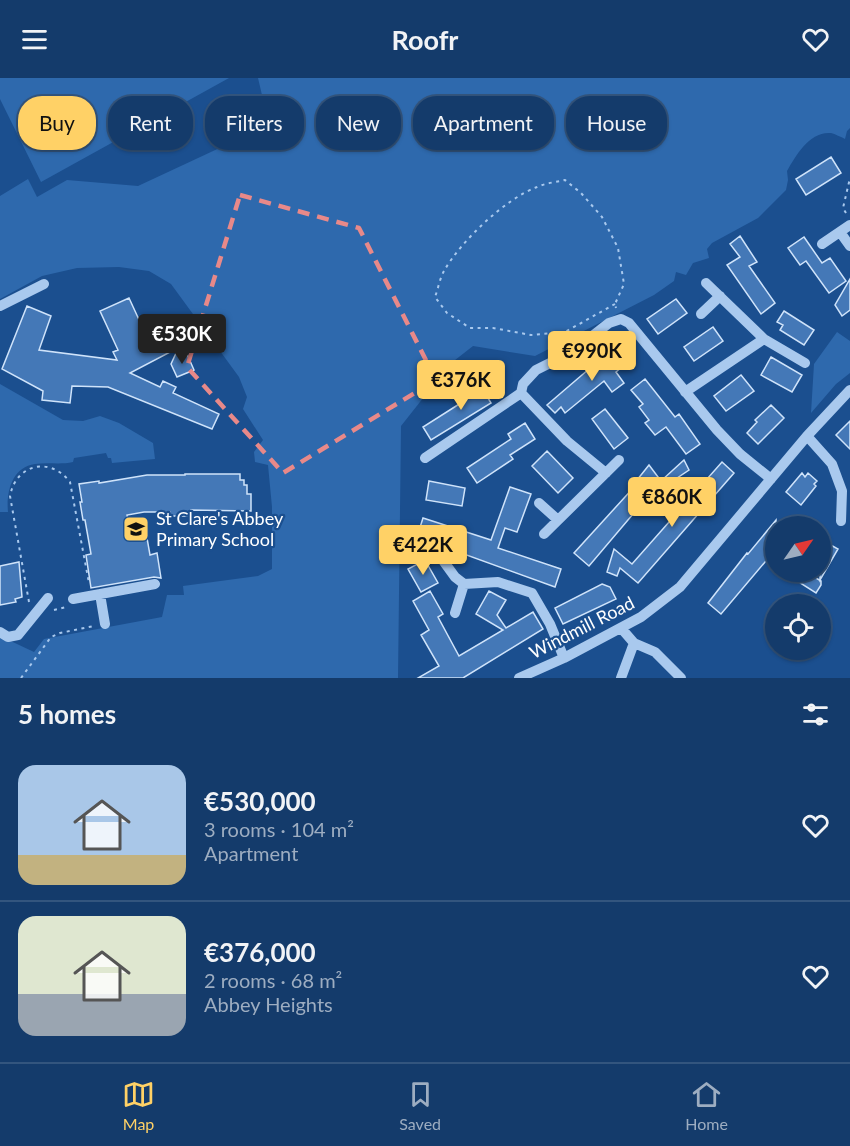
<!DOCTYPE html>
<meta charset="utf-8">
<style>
:root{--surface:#143b6b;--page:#214673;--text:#f1f3f6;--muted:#9dadc1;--line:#33557e;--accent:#ffd166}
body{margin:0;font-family:Lato,sans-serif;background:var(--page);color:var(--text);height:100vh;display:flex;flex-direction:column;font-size:22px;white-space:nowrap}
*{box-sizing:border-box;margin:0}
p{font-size:20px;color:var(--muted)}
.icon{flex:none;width:33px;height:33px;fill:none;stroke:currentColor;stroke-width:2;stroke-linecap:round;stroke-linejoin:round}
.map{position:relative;height:600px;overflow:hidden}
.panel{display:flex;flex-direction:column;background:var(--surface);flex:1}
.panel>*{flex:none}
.hud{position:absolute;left:18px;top:18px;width:814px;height:54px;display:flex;gap:12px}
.needle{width:39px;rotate:56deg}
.fabs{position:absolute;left:765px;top:438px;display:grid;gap:12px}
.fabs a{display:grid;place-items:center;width:66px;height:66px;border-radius:50%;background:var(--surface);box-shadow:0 2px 4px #0004,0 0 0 2px var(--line);font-size:30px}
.price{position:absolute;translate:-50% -51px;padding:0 14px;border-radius:6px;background:var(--accent);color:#111;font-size:20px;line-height:39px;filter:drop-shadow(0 2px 3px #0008)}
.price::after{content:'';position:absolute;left:50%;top:36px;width:18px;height:14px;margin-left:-9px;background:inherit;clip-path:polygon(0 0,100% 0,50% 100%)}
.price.selected{background:#222;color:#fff}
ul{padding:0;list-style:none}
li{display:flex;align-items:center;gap:18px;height:150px;padding:0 18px}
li+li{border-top:2px solid var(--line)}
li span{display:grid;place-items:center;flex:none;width:168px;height:120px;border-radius:18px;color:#555}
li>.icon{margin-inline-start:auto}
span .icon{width:72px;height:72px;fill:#fffc;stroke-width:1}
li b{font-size:26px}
h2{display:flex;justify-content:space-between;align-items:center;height:72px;padding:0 18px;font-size:26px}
.pill{padding:0 21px;border-radius:24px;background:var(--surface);box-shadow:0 2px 4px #0004,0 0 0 2px var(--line);font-size:21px;line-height:54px}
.pill.selected{background:var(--accent);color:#111}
header{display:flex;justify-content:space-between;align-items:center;height:78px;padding:0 18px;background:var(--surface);font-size:27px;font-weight:700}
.menu{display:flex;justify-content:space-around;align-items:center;height:84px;border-top:2px solid var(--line);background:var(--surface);font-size:16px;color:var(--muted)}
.menu a{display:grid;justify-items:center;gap:3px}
.menu .selected{color:var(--accent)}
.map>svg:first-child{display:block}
.green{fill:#2e69ad}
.building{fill:#4478b7;stroke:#cfe3fa;stroke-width:1.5}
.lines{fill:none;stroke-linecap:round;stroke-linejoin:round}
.path{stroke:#a9c9ee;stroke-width:2;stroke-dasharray:3 4.5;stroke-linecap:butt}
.minor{stroke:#a9c9ee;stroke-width:10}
.marked{fill:none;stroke:#e88989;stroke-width:4.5;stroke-dasharray:12 8;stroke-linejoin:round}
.labels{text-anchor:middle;stroke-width:4.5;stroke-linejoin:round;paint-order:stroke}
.poi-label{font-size:18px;fill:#fff;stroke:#1b4f8f;text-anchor:start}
.street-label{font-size:18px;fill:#fff;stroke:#1b4f8f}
</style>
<header><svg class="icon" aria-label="menu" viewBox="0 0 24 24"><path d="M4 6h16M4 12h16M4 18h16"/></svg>Roofr<svg class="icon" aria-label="heart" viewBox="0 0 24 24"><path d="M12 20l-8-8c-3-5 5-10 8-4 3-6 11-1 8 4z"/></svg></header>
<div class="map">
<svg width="850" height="600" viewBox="0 0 850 600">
<rect width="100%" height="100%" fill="#1b4f8f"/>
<!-- green -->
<path class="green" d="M0,0H229L41,104L0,21Z
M258,0H850V50L847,53L845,61C841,59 835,56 831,55C810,53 796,77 787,93L788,102L786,112L758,140L712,165L707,171L709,180L693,185L686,197L676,194L674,203L654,217L535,278L473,268L450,286L401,348L398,600H0V558L34,574L44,561L162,539L167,517H184L183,508L258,498L272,491V429L268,387L255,384L254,374L263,362L243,331L247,319L239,299L171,206L149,193L119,189L77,190L42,198L0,221V118L28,101L37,119L67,102L138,108L269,47Z
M837,254L850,263V295L836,306L811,335L814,286Z
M0,306L63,342L83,343L100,338L119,345L153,365L155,381L112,385L111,380H108L106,375L74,380L73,384C60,387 48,384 35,386C12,389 6,414 8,434H0Z"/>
<!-- building -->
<path class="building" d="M831,79L841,95L806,117L796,101Z
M740,158L757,184L749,188L775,225L761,236L727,187L740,179L730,166Z
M804,159L822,185L830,180L846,203L829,215L806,183L800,187L788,170Z
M850,201V232L842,238L835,227Z
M129,220L147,259L154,255L159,264L170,259L176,271L130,295L160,309L163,303L176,309L173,315L219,336L212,351L108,309L72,308L70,325L42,322L43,313L2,291L27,228L51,238L39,272L117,282L113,274L118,272L100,233Z
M676,221L687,235L658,256L647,241Z
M784,233L814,252L804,267L780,252L783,247L777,244Z
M713,249L723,263L694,283L684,269Z
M618,270L629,283L616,294L624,305L612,314L604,303L565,335L561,329L555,335L547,327L589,291L591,293Z
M177,273L180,280L187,276L194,292L177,299L171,286Z
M771,279L802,297L792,314L761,297Z
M741,297L754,313L726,333L714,318Z
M645,301L675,339L679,336L700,366L686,376L666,349L655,357L645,345L649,342L639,329L643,326L631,312Z
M488,302L496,315L488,320L491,325L431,362L423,349L464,323L463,322L474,315L472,312Z
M771,327L784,340L758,366L747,355L757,344L755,342Z
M605,331L628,360L614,371L592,341Z
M850,343V371L836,357Z
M525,345L535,361L510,377L513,381L477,405L467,390L511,361L508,356Z
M547,373L573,400L558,415L532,388Z
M684,382L689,392L665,408L661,403L589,488L574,475L635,408L633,407L649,387L661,403Z
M722,384L734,395L638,505L620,490L617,498L607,494L614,471L632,486Z
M802,395L805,399L808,395L817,403L814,406L816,408L801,427L786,414Z
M185,396H240V402H244V407H247V416H251V433L191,432V438H170V434H144L127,437L132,462L147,460L150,477L157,475L161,500L154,499L91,510L86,477L91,476L85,442H83L80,424H82L79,406L99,403V405L147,397H185Z
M429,403L465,410L462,428L426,422Z
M510,409L531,416L517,454L505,450L498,470L561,491L555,509L417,459L423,440L491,462Z
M776,442V471L721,536L708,525L747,475L748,476Z
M820,461L838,471L820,502Z
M425,482L438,505L421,514L408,491Z
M19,484L22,519L15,521L16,524L0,527V488Z
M783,494H806L821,503V507L816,515Z
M602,506L610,509L616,521L563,546L555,530Z
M430,513L443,536L438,539L459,578L503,552L476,536L489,513L506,522L497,537L506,550L533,534L543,551L463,600H418L439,588L421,557L429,552L413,523Z"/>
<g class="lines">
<!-- path -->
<path class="path" d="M846,135L843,130L850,100
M615,226L565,254L531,257L493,250H470L447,235L435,219C438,211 440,200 444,193C461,163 505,121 537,109C546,105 556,104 565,102L581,115L602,139L618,170L624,206L615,226L616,230
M29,524L10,418C16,386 50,378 70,404L89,505
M54,532L66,529
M21,600L51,559L60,555L94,548"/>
<!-- minor -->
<path class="minor" d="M840,154L850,168
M822,166L850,147
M706,205L764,261L805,285
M0,228L44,206
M701,236L720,218
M685,314L764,261
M521,315L567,363L606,395
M807,358L832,386L842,413L841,443
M425,380L521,315L523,306L536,292L572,274L609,245L621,241L629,245L717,352L740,376L771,401
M539,425L558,442
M544,456L619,382
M439,477L455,499L464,506L455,535
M464,506L498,504L532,515L550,546L564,580
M100,516L105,546
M73,521L155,506
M621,550L634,565L655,574L681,600
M0,554L8,559L18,557L48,520
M519,600L564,580L641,539L680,509L807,358L850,312
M621,600L634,565"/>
</g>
<!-- marked area -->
<path class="marked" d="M240,117L359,150L436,302L283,395L187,289Z"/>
<!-- icons -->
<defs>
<symbol id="school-square" viewBox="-11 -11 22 22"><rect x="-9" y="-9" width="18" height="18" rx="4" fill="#ffd166" stroke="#1b4f8f"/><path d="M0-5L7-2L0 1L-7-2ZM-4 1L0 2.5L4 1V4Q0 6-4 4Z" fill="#111"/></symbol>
</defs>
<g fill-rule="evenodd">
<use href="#school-square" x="121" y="436" width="30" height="30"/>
</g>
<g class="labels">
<!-- poi labels -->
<g class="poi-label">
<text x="156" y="447">St Clare's Abbey<tspan x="156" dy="21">Primary School</tspan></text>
</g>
<!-- street labels -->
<g class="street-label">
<text transform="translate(582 550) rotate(-27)" y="6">Windmill Road</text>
</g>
</g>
</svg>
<div class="fabs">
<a><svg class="needle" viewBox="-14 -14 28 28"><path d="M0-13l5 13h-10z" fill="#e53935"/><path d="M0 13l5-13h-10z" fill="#9dadc1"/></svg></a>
<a><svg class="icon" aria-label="locate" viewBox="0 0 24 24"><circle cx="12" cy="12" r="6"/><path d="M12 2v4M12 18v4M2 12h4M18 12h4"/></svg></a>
</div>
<b class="price selected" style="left:182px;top:287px">€530K</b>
<b class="price" style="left:592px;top:304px">€990K</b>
<b class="price" style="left:461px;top:333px">€376K</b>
<b class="price" style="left:672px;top:450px">€860K</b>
<b class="price" style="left:423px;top:498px">€422K</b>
<div class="hud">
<a class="pill selected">Buy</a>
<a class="pill">Rent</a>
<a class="pill">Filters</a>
<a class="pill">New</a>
<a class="pill">Apartment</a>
<a class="pill">House</a>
</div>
</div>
<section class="panel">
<h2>5 homes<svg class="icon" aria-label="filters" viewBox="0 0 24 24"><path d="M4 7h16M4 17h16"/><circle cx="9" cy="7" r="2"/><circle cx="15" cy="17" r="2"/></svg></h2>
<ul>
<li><span style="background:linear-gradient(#a9c7e8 75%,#c2b280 0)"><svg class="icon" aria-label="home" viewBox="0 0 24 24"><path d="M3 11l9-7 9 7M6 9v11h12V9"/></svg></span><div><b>€530,000</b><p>3 rooms · 104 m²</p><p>Apartment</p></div><svg class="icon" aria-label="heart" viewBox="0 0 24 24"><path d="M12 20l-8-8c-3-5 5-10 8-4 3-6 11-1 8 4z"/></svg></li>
<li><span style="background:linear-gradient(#dfe7d0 65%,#9aa5b1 0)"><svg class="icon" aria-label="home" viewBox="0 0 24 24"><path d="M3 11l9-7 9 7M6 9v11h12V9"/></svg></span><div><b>€376,000</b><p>2 rooms · 68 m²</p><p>Abbey Heights</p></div><svg class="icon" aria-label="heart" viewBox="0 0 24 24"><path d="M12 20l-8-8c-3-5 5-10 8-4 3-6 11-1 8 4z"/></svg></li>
</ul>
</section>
<nav class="menu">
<a class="selected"><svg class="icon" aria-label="map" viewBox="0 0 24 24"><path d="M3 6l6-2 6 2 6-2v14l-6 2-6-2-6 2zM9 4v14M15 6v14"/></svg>Map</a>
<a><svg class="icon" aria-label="saved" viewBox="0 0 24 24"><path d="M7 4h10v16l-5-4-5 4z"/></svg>Saved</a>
<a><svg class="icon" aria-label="home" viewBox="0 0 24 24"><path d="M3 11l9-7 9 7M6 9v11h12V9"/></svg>Home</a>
</nav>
